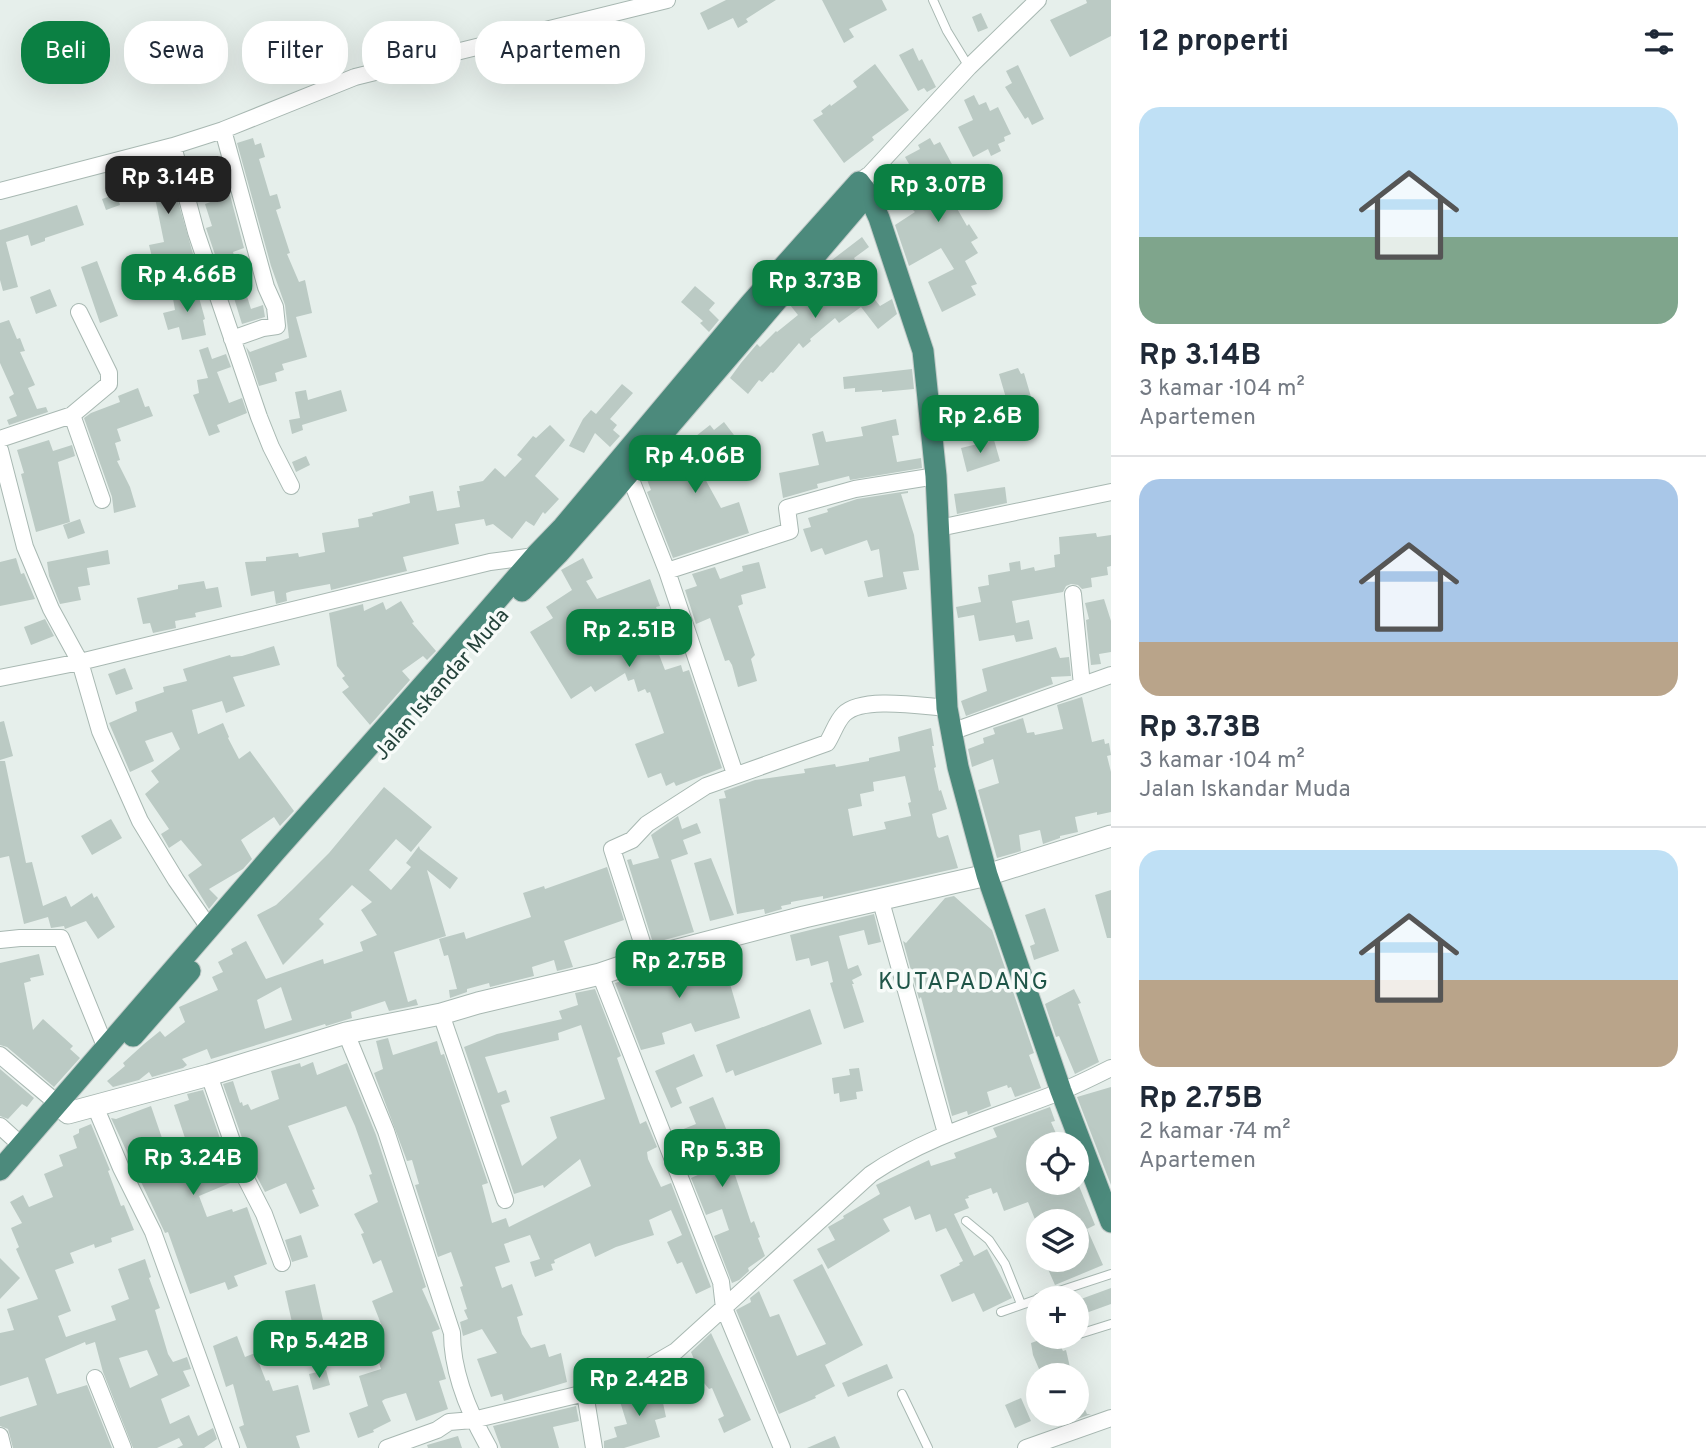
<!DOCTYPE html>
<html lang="id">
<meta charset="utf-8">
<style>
:root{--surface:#fff;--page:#f2f2f3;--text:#1f2937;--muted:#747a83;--line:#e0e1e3;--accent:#0b8043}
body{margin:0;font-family:Overpass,sans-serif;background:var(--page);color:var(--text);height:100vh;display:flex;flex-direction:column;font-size:26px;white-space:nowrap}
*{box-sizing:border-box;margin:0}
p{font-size:23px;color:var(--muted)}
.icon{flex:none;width:38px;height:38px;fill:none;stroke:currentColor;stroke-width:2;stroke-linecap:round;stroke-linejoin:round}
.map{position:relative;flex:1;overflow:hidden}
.sheet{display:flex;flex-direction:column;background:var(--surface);width:595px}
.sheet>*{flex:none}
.hud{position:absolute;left:21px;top:21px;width:665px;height:63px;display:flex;gap:14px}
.tools{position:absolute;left:1026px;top:1132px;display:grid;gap:14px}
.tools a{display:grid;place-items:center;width:63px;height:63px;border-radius:50%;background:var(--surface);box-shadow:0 7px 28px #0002;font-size:35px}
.price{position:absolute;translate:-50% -60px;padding:0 16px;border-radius:14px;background:var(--accent);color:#fff;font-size:23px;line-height:46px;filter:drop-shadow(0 2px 4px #0008)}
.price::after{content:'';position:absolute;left:50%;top:42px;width:21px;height:16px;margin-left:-10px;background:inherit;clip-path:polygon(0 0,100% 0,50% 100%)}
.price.selected{background:#222;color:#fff}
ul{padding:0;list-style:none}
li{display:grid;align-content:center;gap:14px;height:371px;padding:0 28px}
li+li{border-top:2px solid var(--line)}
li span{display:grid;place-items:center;height:217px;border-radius:21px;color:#555}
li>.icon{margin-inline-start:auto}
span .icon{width:126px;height:126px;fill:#fffc;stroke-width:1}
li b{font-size:30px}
h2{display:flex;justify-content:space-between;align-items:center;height:84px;padding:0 28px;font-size:30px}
.tag{padding:0 24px;border-radius:28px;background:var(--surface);box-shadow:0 7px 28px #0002;font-size:24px;line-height:63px}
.tag.selected{background:var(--accent);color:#fff}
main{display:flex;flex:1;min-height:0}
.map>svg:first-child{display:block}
.building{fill:#bbcac4;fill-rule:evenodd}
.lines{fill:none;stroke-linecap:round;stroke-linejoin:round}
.service-casing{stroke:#a8b8b2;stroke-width:10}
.minor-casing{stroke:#a8b8b2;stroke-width:18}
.tertiary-casing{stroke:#a8b8b2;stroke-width:23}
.trunk-casing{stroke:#c2cac8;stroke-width:23}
.service{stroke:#fff;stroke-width:8}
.minor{stroke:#fff;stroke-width:16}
.tertiary{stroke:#fff;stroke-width:21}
.trunk{stroke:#4c8a7c;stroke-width:21}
.labels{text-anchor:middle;stroke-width:7;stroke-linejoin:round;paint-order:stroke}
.street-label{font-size:21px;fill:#24423a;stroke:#f7fbf9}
.quarter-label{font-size:24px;letter-spacing:2px;fill:#1f5548;stroke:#f7fbf9}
</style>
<main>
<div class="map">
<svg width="1111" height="1448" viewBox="0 0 1111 1448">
<rect width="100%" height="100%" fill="#e6efeb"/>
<!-- building -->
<path class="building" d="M726,0H776L746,19L748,22L738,28L733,18L708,30L700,13Z
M822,0H882L887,10L849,29L854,37L844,43Z
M1086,0H1111V36L1070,57L1050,20L1087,3Z
M981,13L988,28L978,32L972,17Z
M913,48L919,61L922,59L936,87L927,92L924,88L918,91L899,55Z
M875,64L909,110L872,137L874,140L844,163L813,120L823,114L821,111L830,104L831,106L857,87L853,81Z
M1018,65L1044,119L1032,125L1028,117L1025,119L1005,87L1012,83L1006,71Z
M974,95L979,105L986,102L990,111L998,107L1011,134L1004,137L1005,141L998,144L1001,151L991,156L988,149L973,157L958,127L973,120L964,100Z
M253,138L255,145L261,143L265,157L259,159L270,196L277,194L281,208L276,210L290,253L287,254L299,282L305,280L312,313L296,317L307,357L282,364L284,370L275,373L277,381L259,386L246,347L250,352L289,338L285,305L271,266L237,143Z
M930,138L934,145L940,142L960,179L949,185L955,196L951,198L967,226L969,224L978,238L971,242L978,253L965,261L977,284L971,286L976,295L942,312L928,282L954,269L941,248L909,266L895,225L915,212L913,210L917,208L901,177L913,171L905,157L920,149L918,145Z
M166,159L195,261L175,266L173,257L153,261L149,245L164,242L151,178L144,181L140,166Z
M117,194L120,205L106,210L102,199Z
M230,195L244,248L233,252L251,309L263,305L265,317L242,324L234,298L230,299L206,228L212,226L205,204Z
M77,205L84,225L45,238V241L31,246L28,235L6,242L18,287L3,291L0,280V230Z
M862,237L869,247L854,258L870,283L865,287L880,306L892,299L897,314L878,329L861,307L839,323L835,318L810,339L811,341L803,348L799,343L773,373L771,372L762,382L759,380L748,394L730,378L741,363L757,344L760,347L776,331L777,332L798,315L790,305L811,288L823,303L849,283L832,260Z
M97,261L118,316L100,323L81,267Z
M695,286L715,303L709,310L719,320L709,332L700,323L703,321L681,302Z
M196,287L205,319L203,320L206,335L182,340L179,327L168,330L163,313L175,310L172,293Z
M50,289L57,306L36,314L30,297Z
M9,320L17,339L20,338L25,351L20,352L35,385L28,388L37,409L46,407L48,412L9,425L7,420L17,416L9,397L14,394L0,363V323Z
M208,347L212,359L226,354L231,367L217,372L229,403L242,398L247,413L217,425L220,432L209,436L193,395L199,393L197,380L208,378L199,350Z
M1018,368L1021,374L1024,373L1034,407L1005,416L1001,399L1006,398L999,374Z
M912,369L914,389L882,392V390L855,392V388L844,389L843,377Z
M622,384L633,393L610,419L617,425L613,430L620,436L610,447L595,433L584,453L569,446L583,419L591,410L596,414Z
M138,388L145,407L149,406L153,416L117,429L121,441L115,443L120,460L117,461L130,487L136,507L114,513L112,497L84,418L91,413L120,402L118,396Z
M306,390L308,400L341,390L347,411L302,425L303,430L292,434L289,420L300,418L295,392Z
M896,419L899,435L892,436L897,462L921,458L922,468L850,480L849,476L817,484L818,488L783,498L779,473L819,465L812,434L823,431L826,442L863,436L861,427Z
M724,422L737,439L725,448L729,453L713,465L716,469L704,477L721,508L739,502L749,533L673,558L647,492L651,490L646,477L669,468L661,458L679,444L682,447L710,425L714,430Z
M550,425L565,440L535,476L559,499L545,514L543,512L534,526L526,521L512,539L493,524L486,526L484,519L455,524L459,544L403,557L407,571L331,590L330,584L292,591L286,593L287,601L276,604L274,591L251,596L245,562L266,561V557L298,553L299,557L325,552L322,533L359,527L358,519L373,516L372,513L410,503L409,496L433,491L437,511L460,507L457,491H460L459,486L483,481L495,468L505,477L522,459L517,455L533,436L536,438Z
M49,440L53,451L72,445L75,456L58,462L70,522L36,532L21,474L24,473L17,450Z
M994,440L1000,461L967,472L961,448Z
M306,456L310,465L296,472L292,462Z
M1005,487L1007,503L957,514L954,494Z
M908,491V493L901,494L914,535L919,570L903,572L907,589L868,597L864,581L883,577L879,549L871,551L867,540L825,555L822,548L811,552L803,529L811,527L808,518L828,512L827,509L857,499Z
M80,519L85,533L68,539L63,525Z
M1096,533L1097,537L1111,535V566L1107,567L1108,575L1091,578L1092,587L1082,589L1078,585L1071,584L1066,586L1063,592L1012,601L1016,623L1029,620L1033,639L1016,642L1014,635L979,641L974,615L958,618L956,607L981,602L978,587L989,585L988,575L1010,571L1009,563L1020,561L1021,570L1034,567L1035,571L1055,567L1054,555L1060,554L1059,537Z
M108,550L110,564L87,568L90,585L78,587L81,600L60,604L49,576L47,562Z
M16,558L21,574L24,573L35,599L0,606V562Z
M583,558L593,578L586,581L597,599L650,579L660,606L656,607L665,628L655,631L658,637L653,639L665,670L681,665L683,672L689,670L722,768L676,786L674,782L666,786L661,773L648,778L635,744L664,733L650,692L647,693L645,689L638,692L634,679L628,681L625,673L595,692L591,686L571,699L530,632L553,618L546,607L572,590L561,570ZM630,617L639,639L612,650L599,629Z
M759,562L766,588L741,595L743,604L738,606L755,655L751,659L757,681L738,687L732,665L729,660L725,661L710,618L696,624L685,590L697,586L692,574L715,567L720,579L743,571L742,566Z
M204,581L206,589L218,587L222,607L199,612L195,613L196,617L175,621L176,628L153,633L150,623L143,624L137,598L178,589V585Z
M1104,599L1111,621V652L1099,654L1101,664L1091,665L1086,620L1089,619L1085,603Z
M401,601L414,622L412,623L436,651L427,660L423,656L402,671L410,680L370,725L342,692L349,687L342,678L345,676L337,666L329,613L363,604L364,611L383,602L386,610Z
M45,619L54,636L31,645L24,627Z
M274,646L280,665L233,677L245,706L226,713L222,701L192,710L198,734L223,723L229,737L228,738L239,759L250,751L294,811L280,826L274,817L241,840L252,859L243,869L209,889L218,898L209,909L188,875L202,865L181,840L169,848L161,834L169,829L145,794L159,782L151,771L180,749L172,732L145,741L154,761L130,772L109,723L137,711L135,702L164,692L163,687L187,681L183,669L230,655L231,657L242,656Z
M1056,647L1060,658L1069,657L1071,676L1051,677L1053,684L966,716L961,701L987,691L982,669Z
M125,668L133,689L116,695L108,674Z
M1082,697L1092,742L1104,739L1105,744L1109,743L1111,755L1107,756L1111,772V812L1097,815V812L1075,817L1078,832L1060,836V838L1043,844L1040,830L1019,835L1021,851L997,858L978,790L999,783L993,759L972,767L968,749L984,743L983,738L995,734L993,728L1023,718L1027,733L1034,732L1035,735L1063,729L1057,705Z
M4,721L13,756L0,760V722Z
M931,728L934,746H932L936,767L934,768L939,791L941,790L947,809L932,814L937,836L939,838L948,835L958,868L823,899V896L791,902V904L781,906L782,909L765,914L764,909L737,914L719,799L726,798L724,791L755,780L805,773L804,769L835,764L836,767L869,761V758L900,751L898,737ZM905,776L911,802L908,803L911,816L884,822L886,829L853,836L848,809L862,806L860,794L874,791L873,782Z
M0,761H5L26,863L32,862L43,906L66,896L71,907L92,893L94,898L97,896L115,927L98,939L86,921L65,929L64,926L51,928L48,917L24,924L9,856L0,858Z
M384,787L432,827L411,852L396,839L369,870L391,890L411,867L406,863L419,846L420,849L458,878L450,889L427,870L446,936L394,952L408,1002L416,999L418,1005L389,1011L385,1001L351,1012L352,1018L326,1026L325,1024L211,1059L207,1049L182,1059L187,1065L183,1068L152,1077L149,1072L139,1080L113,1087L107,1081L125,1066L123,1063L144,1044L160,1031L165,1037L185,1022L179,1007L218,990L212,977L223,972L218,962L233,954L231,949L246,941L266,979L323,959L324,964L363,951L360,942L377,935L361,910L372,902L352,885L319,919L324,924L283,965L257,915L276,905L292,890L329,853ZM281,987L292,1020L265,1029L257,1000Z
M678,816L682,829L697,823L701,833L683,840L688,854L671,860L694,932L653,943L627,860L631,859L633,865L659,858L651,835Z
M111,819L122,838L92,855L81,836Z
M711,858L734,915L710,921L694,863Z
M607,867L624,920L564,941L573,967L557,971L554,960L532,967L534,976L490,987L489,983L467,989V992L450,998L449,990L457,989L448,955L444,956L439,939L464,932L466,939L531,917L523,893L544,886L545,889Z
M1111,890V938H1107L1095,895Z
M954,896L992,930L1034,1053L1029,1055L1041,1088L1015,1097L1011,1087L1008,1088L1007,1085L987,1092L991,1106L968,1115L967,1111L952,1116L921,997L919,999L903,941L906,943L945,898Z
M1045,908L1059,951L1034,960L1030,946L1035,944L1025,915Z
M874,914L881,942L868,945L864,930L839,936L848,969L858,965L862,975L852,980L854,984H852L864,1022L844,1029L830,983L833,982L828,961L811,966L809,958L796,961L790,935Z
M721,953L740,1018L695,1032L691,1023L662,1033L665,1044L641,1050L615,983Z
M39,954L44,975L30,978L31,981L24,983L33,1030L43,1019L73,1046L70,1049L80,1058L54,1087L7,1047L0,1045V963Z
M595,989L621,1056L617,1058L640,1124L646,1121L657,1147L647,1152L648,1159L661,1187L671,1183L711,1287L696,1294L682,1262L677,1264L667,1242L682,1235L671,1210L649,1220L654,1235L616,1247L595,1257L590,1243L554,1260L555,1263L551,1264L553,1270L535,1277L530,1262L540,1259L530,1235L504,1244L510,1262L495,1267L502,1288L512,1284L523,1315L517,1317L522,1334L531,1348L545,1344L549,1357L561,1353L567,1382L504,1401L502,1394L491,1397L477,1359L497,1353L482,1329L463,1336L460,1322L468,1319L464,1310L467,1309L460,1287L463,1286L451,1252L438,1257L415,1185L419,1184L412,1160L407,1161L374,1073L383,1069L376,1041L388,1038L393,1055L437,1041L441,1055L444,1054L488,1183L482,1185L492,1223L506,1218L509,1227L591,1186L580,1159L544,1188L543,1185L514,1194L464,1047L497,1034L562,1019L559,1011L578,1005L575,993ZM581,1025L605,1099L550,1117L557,1138L522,1166L501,1105L510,1102L506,1090L498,1093L485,1057L559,1040L558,1033Z
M1074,989L1081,1003L1078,1004L1099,1062L1075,1074L1059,1036L1056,1037L1045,1004Z
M810,1009L822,1044L735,1076L733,1070L726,1073L716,1045Z
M694,1054L703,1076L676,1088L682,1103L671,1108L655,1071Z
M313,1062L317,1075L347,1063L376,1135L426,1287L422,1289L440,1329L432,1332L446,1379L439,1381L448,1409L416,1421L406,1393L385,1399L382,1401L391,1421L373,1430L374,1432L358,1438L349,1413L368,1406L359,1376L381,1369L375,1351L379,1350L371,1328L381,1324L372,1301L393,1292L381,1260L373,1264L361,1234L364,1233L354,1214L378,1202L369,1175L372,1174L355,1126L346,1106L288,1126L315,1189L312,1190L319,1206L300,1214L286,1183L265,1192L253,1169L223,1084L233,1081L240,1103L242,1102L243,1106L248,1104L251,1110L279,1099L271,1071L300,1063L301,1067Z
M859,1068L863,1091L856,1092L857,1099L840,1102L839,1093L834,1094L832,1078L850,1075L849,1069Z
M0,1069L34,1098L27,1107L22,1104L8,1119L0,1116Z
M1111,1087V1185L1077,1097Z
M203,1090L235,1181L199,1196L207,1217L232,1209L233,1212L247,1207L267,1264L234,1276L238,1286L228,1290L225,1282L190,1294L168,1232L165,1233L111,1118L116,1119L151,1106L163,1141L161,1142L177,1182L187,1179L208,1170L201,1150L190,1153L174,1105L189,1100L187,1094Z
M713,1097L727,1131L722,1134L735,1168L733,1169L751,1223L754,1221L760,1237L758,1238L765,1256L748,1268L749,1271L739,1280L732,1283L714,1236L729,1230L722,1209L706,1215L691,1178L700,1174L681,1130L696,1124L689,1107Z
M1050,1107L1055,1121L1051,1122L1058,1138L1038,1144V1183H1071L1073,1188L1079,1186L1095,1225L1087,1229L1103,1265L1055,1285L1044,1260H1076V1222H1036L1028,1202L1004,1211L997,1192L993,1194L991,1188L968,1196L969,1198L965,1199L969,1208L954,1214L974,1256L987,1249L1012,1298L983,1312L974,1293L952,1302L940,1275L960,1265L959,1263L963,1261L946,1228L936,1232L930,1214L915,1220L910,1206L883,1219L890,1231L828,1269L817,1249L835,1240L828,1227L844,1218L843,1216L880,1194L876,1185L929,1160L931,1166L956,1158L954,1153L997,1137L993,1128Z
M91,1124L110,1170L108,1171L121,1206L124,1205L134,1230L111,1238L112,1242L95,1248L94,1244L70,1253L74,1263L55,1270L71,1311L58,1316L66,1337L116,1320L111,1306L129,1299L118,1269L145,1259L151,1277L149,1278L160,1308L155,1310L168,1354L173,1362L187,1357L191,1369L183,1371L190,1386L161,1399L170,1424L189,1415L198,1436L213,1428L217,1439L204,1448H177L183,1445L179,1438L157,1448H133L103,1372L95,1342L86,1345L85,1342L45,1359L57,1394L87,1385L112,1448H13L8,1429L0,1426V1417L37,1405L28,1377L0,1386V1333L14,1330L7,1309L38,1299L16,1249L19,1247L11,1228L22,1223L10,1202L23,1195L29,1207L53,1197L44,1174L63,1166L59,1155L77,1148L73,1136L79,1133V1129ZM147,1350L158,1375L130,1388L119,1358Z
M301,1235L308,1257L292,1262L285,1240Z
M0,1258L20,1278L0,1299Z
M822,1264L863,1345L825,1365L835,1386L815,1396L816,1398L779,1414L736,1310L751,1302L750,1298L759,1291L770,1317L779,1314L797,1356L826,1344L793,1280Z
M315,1284L323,1320L293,1327L285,1291Z
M1111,1288V1304L1086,1313L1081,1299Z
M711,1333L751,1420L724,1433L718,1419L724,1416L712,1388L709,1389L704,1383L691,1352Z
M237,1336L245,1357L255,1353L266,1381L269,1380L273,1391L298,1385L310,1432L296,1436L300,1448H247L239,1427L244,1425L233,1384L226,1387L213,1346Z
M1048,1337H1055V1343L1059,1348L1061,1347L1063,1351L1066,1350L1072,1376H1042L1033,1355L1031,1343Z
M887,1364L893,1378L848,1397L842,1383Z
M326,1370L330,1385L313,1390L309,1374Z
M659,1384L666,1417L655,1420L660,1437L624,1448H604V1441L617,1437L614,1427L627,1424L618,1395Z
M1076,1390L1087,1414H1091L1064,1424L1059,1414H1076Z
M1021,1398L1031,1421L1015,1428L1005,1405Z
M576,1406L579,1421L553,1427L559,1448H501L493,1426Z
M458,1436L462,1448H428L427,1445Z
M835,1436L840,1448H807Z"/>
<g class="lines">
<defs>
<path id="service" d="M933,0L947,31L969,67
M966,1221L989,1240L1005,1264L1021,1304
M1038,1298L1111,1274
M1001,1312L1038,1299
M1076,1335L1111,1324
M1061,1340L1071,1337
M902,1394L928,1448"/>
<path id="minor" d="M223,130L266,287L275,307L277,326L263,328L232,339
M173,146L196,232L259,417L271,447L291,486
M859,182L870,174L969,67L1038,0
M0,191L173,146L223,130L355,77L667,0
M72,415L102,500
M0,439L72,415L109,384V373L79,312
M0,450L25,547L51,609L80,662L100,731L140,821L176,880L210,929
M628,472L667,571L735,774
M939,528L1111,492
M667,571L790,531L787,508L855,489L936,476
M1073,594L1082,685
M0,678L80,662L490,562L542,555
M951,732L1111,675
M880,898L946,1133
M0,940L20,938H61L105,1046
M647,958L612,849L632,840L647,824L706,786L827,743C833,734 836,722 844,714C862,696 921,706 947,708
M600,974L721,1282L724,1308L782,1448
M441,1014L505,1200
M346,1033L386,1131L452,1333C452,1374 469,1413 489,1448
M0,1055L57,1103
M209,1075L243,1173L264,1214L282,1263
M95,1106L121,1168L153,1232L231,1448
M0,1126L22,1146
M95,1378L123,1448
M585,1393L594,1448
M0,1436L3,1448
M387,1448L437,1430L449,1422L473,1420L585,1393L626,1380L676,1351L871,1174C930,1134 997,1117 1062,1091C1079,1084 1095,1076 1111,1068
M1026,1448L1111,1418"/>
<path id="tertiary" d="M57,1103L68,1113L209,1075L346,1033L441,1014L478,1003L600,974L647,958L804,917L987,875L1111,836"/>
<path id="trunk" d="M522,591L558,554L606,500L868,194
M133,1036L190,971
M0,1170L275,852L439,667L536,555L563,527L750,304L859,182L868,194L879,218L923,351L936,476L947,708L958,767L987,875L1061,1091L1111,1222"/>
</defs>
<!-- service casing -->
<use href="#service" class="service-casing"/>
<!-- minor casing -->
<use href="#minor" class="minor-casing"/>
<!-- tertiary casing -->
<use href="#tertiary" class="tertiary-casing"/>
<!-- trunk casing -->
<use href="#trunk" class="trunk-casing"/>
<!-- service -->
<use href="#service" class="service"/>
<!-- minor -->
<use href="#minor" class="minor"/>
<!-- tertiary -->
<use href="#tertiary" class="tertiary"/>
<!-- trunk -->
<use href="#trunk" class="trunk"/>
</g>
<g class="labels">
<!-- street labels -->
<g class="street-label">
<text transform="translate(441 684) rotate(-49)" y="7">Jalan Iskandar Muda</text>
</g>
<!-- quarter labels -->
<g class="quarter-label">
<text x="964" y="989">KUTAPADANG</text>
</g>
</g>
</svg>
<div class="tools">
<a><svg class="icon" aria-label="locate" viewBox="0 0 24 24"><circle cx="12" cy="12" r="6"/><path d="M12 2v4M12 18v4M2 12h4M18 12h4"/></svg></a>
<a><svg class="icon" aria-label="layers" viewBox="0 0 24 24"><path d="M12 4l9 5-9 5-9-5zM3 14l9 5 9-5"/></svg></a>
<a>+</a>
<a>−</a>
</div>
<b class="price selected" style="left:168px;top:216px">Rp 3.14B</b>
<b class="price" style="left:938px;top:224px">Rp 3.07B</b>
<b class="price" style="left:187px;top:314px">Rp 4.66B</b>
<b class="price" style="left:815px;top:320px">Rp 3.73B</b>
<b class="price" style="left:980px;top:455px">Rp 2.6B</b>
<b class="price" style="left:695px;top:495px">Rp 4.06B</b>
<b class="price" style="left:629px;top:669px">Rp 2.51B</b>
<b class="price" style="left:679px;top:1000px">Rp 2.75B</b>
<b class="price" style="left:722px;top:1189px">Rp 5.3B</b>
<b class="price" style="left:193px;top:1197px">Rp 3.24B</b>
<b class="price" style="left:319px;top:1380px">Rp 5.42B</b>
<b class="price" style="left:639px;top:1418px">Rp 2.42B</b>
<div class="hud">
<a class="tag selected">Beli</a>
<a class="tag">Sewa</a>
<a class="tag">Filter</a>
<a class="tag">Baru</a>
<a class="tag">Apartemen</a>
</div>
</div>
<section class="sheet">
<h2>12 properti<svg class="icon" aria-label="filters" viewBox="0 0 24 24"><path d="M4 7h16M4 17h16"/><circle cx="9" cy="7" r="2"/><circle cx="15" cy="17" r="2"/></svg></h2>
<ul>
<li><span style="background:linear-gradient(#bfe0f5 60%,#7fa58c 0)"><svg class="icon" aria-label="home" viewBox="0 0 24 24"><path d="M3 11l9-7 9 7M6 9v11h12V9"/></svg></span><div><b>Rp 3.14B</b><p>3 kamar · 104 m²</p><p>Apartemen</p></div></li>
<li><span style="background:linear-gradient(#a9c7e8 75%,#b9a48a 0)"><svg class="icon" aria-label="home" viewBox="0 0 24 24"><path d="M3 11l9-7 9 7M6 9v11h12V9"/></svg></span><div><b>Rp 3.73B</b><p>3 kamar · 104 m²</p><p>Jalan Iskandar Muda</p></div></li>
<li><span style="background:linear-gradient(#bfe0f5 60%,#b9a48a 0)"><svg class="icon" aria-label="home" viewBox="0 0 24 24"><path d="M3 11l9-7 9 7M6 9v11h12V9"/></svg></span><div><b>Rp 2.75B</b><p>2 kamar · 74 m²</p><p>Apartemen</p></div></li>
</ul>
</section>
</main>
